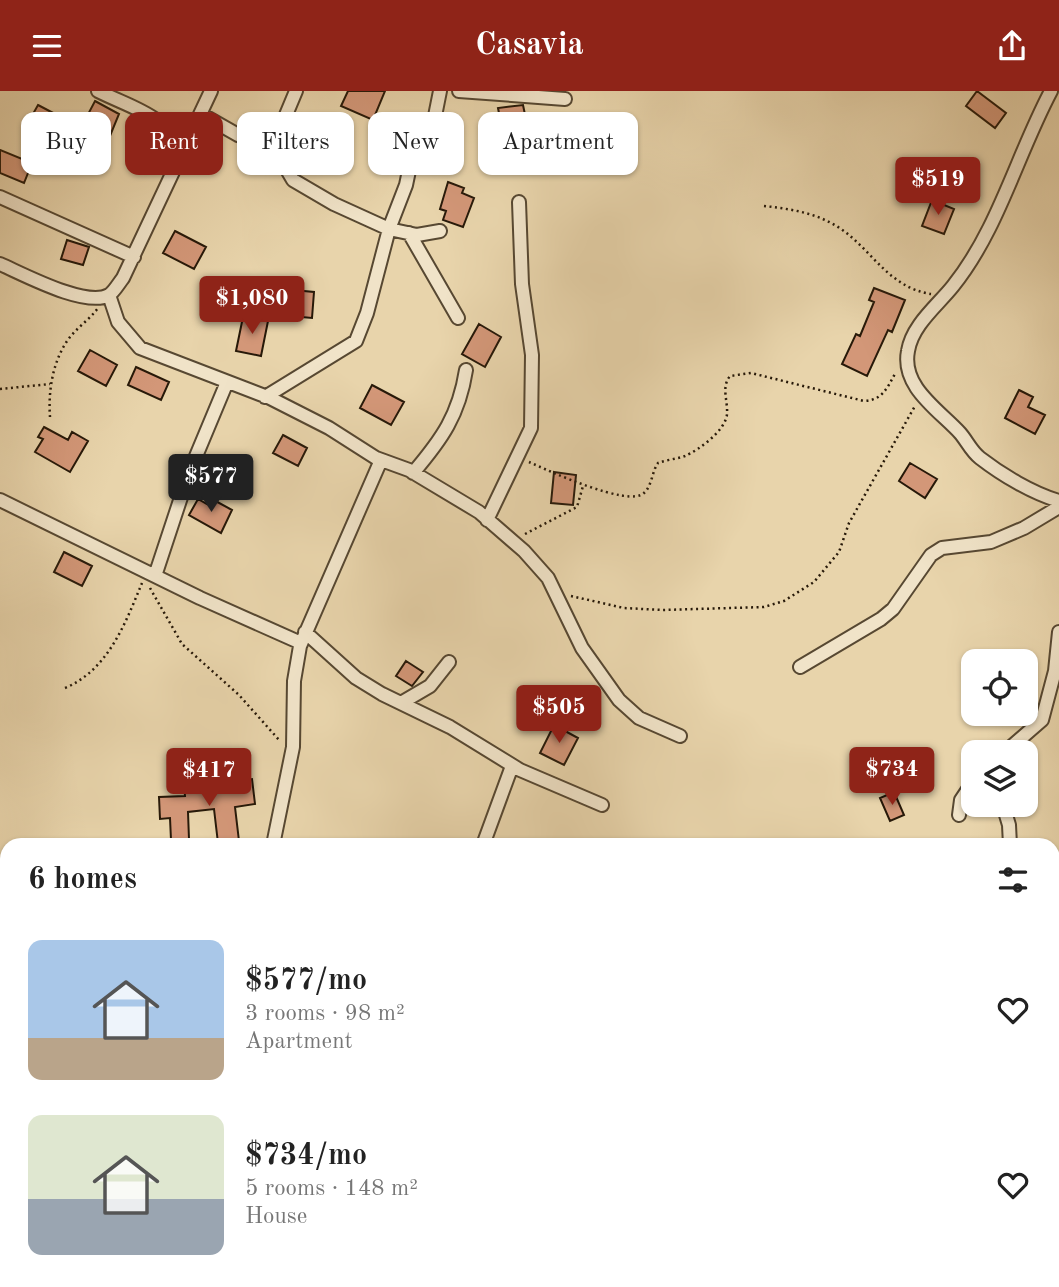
<!DOCTYPE html>
<meta charset="utf-8">
<style>
:root{--surface:#fff;--page:#f6f6f6;--text:#222;--muted:#767676;--accent:#8f2418}
body{margin:0;font-family:"Old Standard TT",serif;background:var(--page);color:var(--text);height:100vh;display:flex;flex-direction:column;font-size:26px;white-space:nowrap}
*{box-sizing:border-box;margin:0}
p{font-size:23px;color:var(--muted)}
.icon{flex:none;width:38px;height:38px;fill:none;stroke:currentColor;stroke-width:2;stroke-linecap:round;stroke-linejoin:round}
.map{position:relative;flex:1;overflow:hidden}
.details{position:absolute;left:0px;top:747px;width:1060px;height:450px;display:flex;flex-direction:column;background:var(--surface);border-radius:21px 21px 0 0;box-shadow:0 2px 5px #0004}
.details>*{flex:none}
.banner{position:absolute;left:21px;top:21px;width:700px;height:63px;display:flex;gap:14px}
.tools{position:absolute;left:961px;top:558px;display:grid;gap:14px}
.tools a{display:grid;place-items:center;width:77px;height:77px;border-radius:14px;background:var(--surface);box-shadow:0 2px 5px #0004;font-size:35px}
.price{position:absolute;translate:-50% -60px;padding:0 16px;border-radius:7px;background:var(--accent);color:#fff;font-size:23px;line-height:46px;filter:drop-shadow(0 2px 4px #0008)}
.price::after{content:'';position:absolute;left:50%;top:42px;width:21px;height:16px;margin-left:-10px;background:inherit;clip-path:polygon(0 0,100% 0,50% 100%)}
.price.on{background:#222;color:#fff}
ul{padding:0;list-style:none}
li{display:flex;align-items:center;gap:21px;height:175px;padding:0 28px}
li span{display:grid;place-items:center;flex:none;width:196px;height:140px;border-radius:14px;color:#555}
li>.icon{margin-inline-start:auto}
span .icon{width:84px;height:84px;fill:#fffc;stroke-width:1}
li b{font-size:30px}
h2{display:flex;justify-content:space-between;align-items:center;height:84px;padding:0 28px;font-size:30px}
.chip{padding:0 24px;border-radius:14px;background:var(--surface);box-shadow:0 2px 5px #0004;font-size:24px;line-height:63px}
.chip.on{background:var(--accent);color:#fff}
header{display:flex;justify-content:space-between;align-items:center;height:91px;padding:0 28px;background:var(--accent);color:#fff;font-size:32px;font-weight:700}
.map>svg:first-child{display:block}
.building{fill:#d39778;stroke:#271909;stroke-width:2}
.lines{fill:none;stroke-linecap:round;stroke-linejoin:round}
.minor-casing{stroke:#574832;stroke-width:16}
.path{stroke:#271909;stroke-width:2.5;stroke-dasharray:2 3.5;stroke-linecap:butt}
.minor{stroke:#f0e3c8;stroke-width:12}
</style>
<header><svg class="icon" aria-label="menu" viewBox="0 0 24 24"><path d="M4 6h16M4 12h16M4 18h16"/></svg>Casavia<svg class="icon" aria-label="share" viewBox="0 0 24 24"><path d="M12 15V3M7 8l5-5 5 5M5 13v7h14v-7"/></svg></header>
<div class="map">
<svg width="1059" height="1196" viewBox="0 0 1059 1196">
<rect width="100%" height="100%" fill="#e8d4ab"/>
<filter id="stains"><feTurbulence type="fractalNoise" baseFrequency=".00286" numOctaves="4"/><feColorMatrix values="0 0 0 0 .2 0 0 0 0 .09 0 0 0 0 .02 0 0 0 .5 -.17"/></filter>
<radialGradient id="worn" r=".72"><stop offset=".6" stop-color="#630" stop-opacity="0"/><stop offset="1" stop-color="#630" stop-opacity=".3"/></radialGradient>
<!-- building -->
<path class="building" d="M348,0H385L373,29L341,15Z
M977,0L1006,22L995,37L966,15Z
M95,10L119,23L105,57L96,52L103,39L85,29Z
M38,14L59,25L46,50L32,41L38,35L29,30Z
M523,14L528,38L503,43L498,17Z
M0,59L32,72L24,92L0,82Z
M448,91L464,97L462,102L474,107L463,136L443,129L446,120L440,118Z
M932,109L954,118L944,143L922,135Z
M175,140L206,156L194,178L163,162Z
M67,149L89,156L83,174L61,168Z
M874,197L905,209L892,241L888,239L867,285L842,273L856,243L860,245L874,211L869,209Z
M293,199L314,201L312,227L291,225Z
M243,226L268,230L261,265L236,260Z
M479,233L501,246L485,276L462,263Z
M90,259L117,274L106,295L78,280Z
M136,276L169,291L161,309L128,294Z
M372,294L404,311L391,334L360,317Z
M1019,299L1033,306L1028,316L1045,324L1035,343L1005,327Z
M44,336L68,349L72,341L88,350L70,381L35,361L43,348L38,346Z
M283,344L307,357L298,375L273,362Z
M910,372L937,388L925,407L899,390Z
M554,381L576,384L573,414L551,412Z
M210,407L232,419L221,442L189,424L198,408L207,413Z
M64,461L92,475L82,495L54,481Z
M406,570L423,581L412,595L396,585Z
M554,634L578,647L564,674L540,662Z
M252,688L255,713L235,716L239,750L218,752L214,718L188,721L189,748L171,749L170,727L160,728L159,706L185,705L184,696Z
M894,701L904,724L890,730L880,707Z"/>
<g class="lines">
<defs>
<path id="minor" d="M98,0C134,18 165,23 183,63
M459,0L565,8
M1051,0C1017,64 998,139 953,195C938,214 912,234 908,260C901,296 939,319 960,342C967,350 971,360 980,367C1002,384 1032,402 1059,410
M201,23L238,44L273,55L293,89L334,113L389,138L417,144L440,140
M273,55L296,0
M0,106L134,166
M409,142L458,227
M0,173C23,183 86,217 109,204C114,201 119,192 123,187L211,0
M109,204L118,231L140,257L270,307L329,337L376,367L409,379L479,421L524,460L548,487L582,557L619,609L639,627L680,645
M265,306L356,250L367,222L389,138L406,94L411,70L433,35L440,0
M413,382C442,348 459,324 466,279
M0,409L200,507L301,552
M487,429L531,337L532,264L522,193L519,111
M155,485L189,382L227,291
M305,541L356,587L382,603L450,636L520,679L602,714
M800,576L881,528L893,518L931,464L942,457L991,451L1024,437L1059,416
M401,612L430,595L449,571
M1004,662L1042,629L1055,580L1059,541
M1003,714L1009,734L1010,754
M959,724L961,709L973,691
M273,754L293,656L294,590L300,555L381,369
M483,754L512,675
M1054,924L1059,926
M1054,996H1059
M1054,1105L1059,1088
M750,1196L751,1190
M949,1196L950,1190"/>
</defs>
<!-- minor casing -->
<use href="#minor" class="minor-casing"/>
<!-- path -->
<path class="path" d="M764,115C791,118 818,122 841,138C873,160 888,196 931,203
M0,298L50,293
M50,326C48,299 53,268 70,246C79,235 90,228 98,217
M529,371C547,379 629,417 644,402C652,395 652,380 658,372C666,369 676,368 685,365C699,359 726,339 727,323C728,310 721,296 730,285L751,282L864,310C883,309 887,297 896,281
M525,443L577,416L583,395
M150,497L182,553L239,604L280,650
M571,505L624,517L663,519L764,516L784,510L814,491L839,461L849,432L915,315
M65,597C108,579 125,533 142,492
M0,1107H7
M772,1190L775,1196"/>
<!-- minor -->
<use href="#minor" class="minor"/>
</g>
<rect width="100%" height="100%" filter="url(#stains)"/>
<rect width="100%" height="100%" fill="url(#worn)"/>
</svg>
<div class="tools">
<a><svg class="icon" aria-label="locate" viewBox="0 0 24 24"><circle cx="12" cy="12" r="6"/><path d="M12 2v4M12 18v4M2 12h4M18 12h4"/></svg></a>
<a><svg class="icon" aria-label="layers" viewBox="0 0 24 24"><path d="M12 4l9 5-9 5-9-5zM3 14l9 5 9-5"/></svg></a>
</div>
<b class="price" style="left:938px;top:126px">$519</b>
<b class="price" style="left:252px;top:245px">$1,080</b>
<b class="price on" style="left:211px;top:423px">$577</b>
<b class="price" style="left:559px;top:654px">$505</b>
<b class="price" style="left:892px;top:716px">$734</b>
<b class="price" style="left:209px;top:717px">$417</b>
<div class="banner">
<a class="chip">Buy</a>
<a class="chip on">Rent</a>
<a class="chip">Filters</a>
<a class="chip">New</a>
<a class="chip">Apartment</a>
</div>
<section class="details">
<h2>6 homes<svg class="icon" aria-label="filters" viewBox="0 0 24 24"><path d="M4 7h16M4 17h16"/><circle cx="9" cy="7" r="2"/><circle cx="15" cy="17" r="2"/></svg></h2>
<ul>
<li><span style="background:linear-gradient(#a9c7e8 70%,#b9a48a 0)"><svg class="icon" aria-label="home" viewBox="0 0 24 24"><path d="M3 11l9-7 9 7M6 9v11h12V9"/></svg></span><div><b>$577/mo</b><p>3 rooms · 98 m²</p><p>Apartment</p></div><svg class="icon" aria-label="heart" viewBox="0 0 24 24"><path d="M12 20l-8-8c-3-5 5-10 8-4 3-6 11-1 8 4z"/></svg></li>
<li><span style="background:linear-gradient(#dfe7d0 60%,#9aa5b1 0)"><svg class="icon" aria-label="home" viewBox="0 0 24 24"><path d="M3 11l9-7 9 7M6 9v11h12V9"/></svg></span><div><b>$734/mo</b><p>5 rooms · 148 m²</p><p>House</p></div><svg class="icon" aria-label="heart" viewBox="0 0 24 24"><path d="M12 20l-8-8c-3-5 5-10 8-4 3-6 11-1 8 4z"/></svg></li>
</ul>
</section>
</div>
